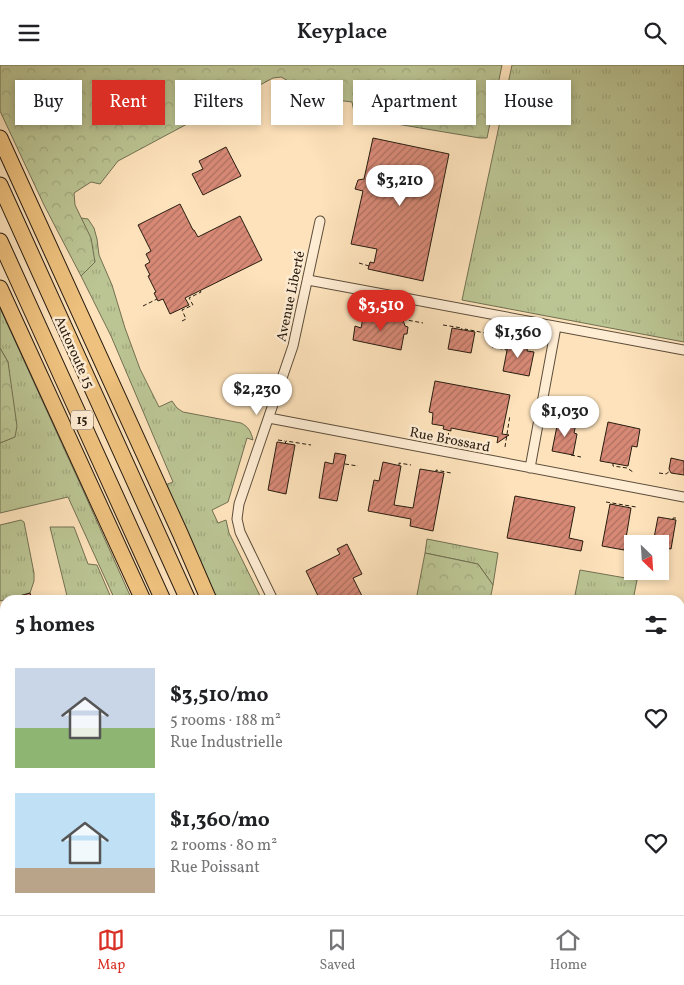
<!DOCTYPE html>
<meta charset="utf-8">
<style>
:root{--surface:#fff;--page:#f6f6f6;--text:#202124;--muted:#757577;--line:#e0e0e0;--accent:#d93025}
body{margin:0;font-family:Vollkorn,serif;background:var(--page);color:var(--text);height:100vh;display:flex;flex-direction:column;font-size:19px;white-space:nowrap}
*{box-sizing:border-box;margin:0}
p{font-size:16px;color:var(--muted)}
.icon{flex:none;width:28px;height:28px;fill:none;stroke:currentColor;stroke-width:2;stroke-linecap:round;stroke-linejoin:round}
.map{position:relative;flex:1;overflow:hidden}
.details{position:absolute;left:0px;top:530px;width:685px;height:320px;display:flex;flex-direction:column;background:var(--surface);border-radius:15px 15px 0 0;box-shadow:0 2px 8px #0003}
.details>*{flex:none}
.banner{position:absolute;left:15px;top:15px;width:655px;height:45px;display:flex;gap:10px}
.needle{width:32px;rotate:155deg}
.tools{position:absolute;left:624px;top:470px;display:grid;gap:10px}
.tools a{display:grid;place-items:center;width:45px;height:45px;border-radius:0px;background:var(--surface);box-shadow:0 2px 8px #0003;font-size:25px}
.price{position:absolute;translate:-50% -42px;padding:0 11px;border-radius:18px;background:#fff;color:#222;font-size:16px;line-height:32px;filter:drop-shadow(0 1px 2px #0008)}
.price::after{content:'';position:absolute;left:50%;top:30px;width:15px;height:11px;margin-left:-8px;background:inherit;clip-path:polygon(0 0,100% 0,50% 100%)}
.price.current{background:var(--accent);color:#fff}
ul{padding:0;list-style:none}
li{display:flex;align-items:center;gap:15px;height:125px;padding:0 15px}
li span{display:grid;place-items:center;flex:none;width:140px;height:100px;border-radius:0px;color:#555}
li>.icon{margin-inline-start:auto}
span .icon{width:60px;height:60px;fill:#fffc;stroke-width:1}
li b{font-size:21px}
h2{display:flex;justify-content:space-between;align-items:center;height:60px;padding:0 15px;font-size:21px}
.tag{padding:0 18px;border-radius:0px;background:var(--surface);box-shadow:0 2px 8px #0003;font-size:18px;line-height:45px}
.tag.current{background:var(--accent);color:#fff}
header{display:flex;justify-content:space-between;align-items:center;height:65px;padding:0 15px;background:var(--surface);font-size:22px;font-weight:600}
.menu{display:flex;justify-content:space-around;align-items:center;height:70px;border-top:1px solid var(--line);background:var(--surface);font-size:14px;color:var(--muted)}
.menu a{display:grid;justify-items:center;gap:2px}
.menu .current{color:var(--accent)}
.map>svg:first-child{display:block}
.grass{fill:url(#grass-tufts);stroke:#727052}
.forest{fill:url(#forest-crowns);stroke:#727052}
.building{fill:url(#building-hatch);stroke:#281c10}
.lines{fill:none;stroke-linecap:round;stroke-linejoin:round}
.service-casing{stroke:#5d4e3b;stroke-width:6}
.minor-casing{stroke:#5d4e3b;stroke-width:11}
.motorway-casing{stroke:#281c10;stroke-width:17}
.path{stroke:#281c10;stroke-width:1;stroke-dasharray:4 2.5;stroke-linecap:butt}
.service{stroke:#feecd3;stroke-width:4.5}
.minor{stroke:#feecd3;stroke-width:9}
.motorway{stroke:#eec17e;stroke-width:15}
.labels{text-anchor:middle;stroke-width:5;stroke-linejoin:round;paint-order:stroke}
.shield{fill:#feecd3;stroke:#685a4a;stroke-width:1}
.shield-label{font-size:12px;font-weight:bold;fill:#281c10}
.street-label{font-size:14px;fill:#281c10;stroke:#feecd3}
</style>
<header><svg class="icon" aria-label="menu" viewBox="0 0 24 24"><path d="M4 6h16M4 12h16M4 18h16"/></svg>Keyplace<svg class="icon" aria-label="search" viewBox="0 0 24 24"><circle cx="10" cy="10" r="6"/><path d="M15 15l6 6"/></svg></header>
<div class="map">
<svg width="684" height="850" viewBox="0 0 684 850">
<defs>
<pattern id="grass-tufts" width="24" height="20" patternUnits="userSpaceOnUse" patternTransform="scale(1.25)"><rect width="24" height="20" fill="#bbc493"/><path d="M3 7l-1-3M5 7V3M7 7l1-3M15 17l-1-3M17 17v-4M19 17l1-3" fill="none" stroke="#a1a87e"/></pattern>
<pattern id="forest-crowns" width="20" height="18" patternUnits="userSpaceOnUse" patternTransform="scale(1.25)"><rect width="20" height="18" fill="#bbc493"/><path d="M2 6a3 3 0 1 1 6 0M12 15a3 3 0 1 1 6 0" fill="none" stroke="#a1a87e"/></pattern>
<pattern id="building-hatch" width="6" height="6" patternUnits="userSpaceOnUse" patternTransform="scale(1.25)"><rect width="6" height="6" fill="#d78976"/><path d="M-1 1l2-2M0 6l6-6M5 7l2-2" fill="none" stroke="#ae6f5f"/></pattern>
</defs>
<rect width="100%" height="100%" fill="#fde2bb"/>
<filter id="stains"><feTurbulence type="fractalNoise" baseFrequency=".004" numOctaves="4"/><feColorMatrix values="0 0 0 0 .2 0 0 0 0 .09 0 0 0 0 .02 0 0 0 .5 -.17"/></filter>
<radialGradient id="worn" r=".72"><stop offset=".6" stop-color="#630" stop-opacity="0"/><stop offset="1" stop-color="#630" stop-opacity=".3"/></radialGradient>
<!-- grass -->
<path class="grass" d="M512,0H684V277L462,235Z
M81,153L88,154L94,163L97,174L99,190L112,220L125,263L140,304L159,342L172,336L177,343L183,347L241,358C249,362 251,367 253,375L247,373L228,437L212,445L218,458L226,455L229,468L262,535H216L165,420L173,417L111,271L81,211L95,197Z
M0,243L82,423L132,535H115L68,432L0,448V378L14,372L8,297L0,283Z
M21,455L24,457L34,508V516L30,528L0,536V460Z
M50,462H74L88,499L97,500L112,535H68Z
M427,474L498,488L493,520L478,499L425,488Z
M580,505L637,515L633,535H574Z
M5,672V713L0,715V673Z
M182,845H223L222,850H180Z
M236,845H274L276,850H234Z
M353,845H445L456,850H356Z
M475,845H535L547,850H487Z"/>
<!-- forest -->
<path class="forest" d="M0,0H502L487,73H480L355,52L352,37L306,31L302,23L281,12L273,13L118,96L100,119L91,117L74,128L75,140L91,173L95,197L81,211L44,140L0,46Z
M0,283L8,297L17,361L15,372L0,378Z
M425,488L478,499L493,520L490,535H416Z"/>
<!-- building -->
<path class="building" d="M373,73L449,89L423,216L368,204L370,197L374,198L377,184L351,179L363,126L355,124L358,115L364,114Z
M226,82L241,111L203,130L192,109L203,104L199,96Z
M180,139L193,165H194L198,172L240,151L262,195L185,233L189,240L170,249L163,234L158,236L154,228L156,227L148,211L150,210L145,200L150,197L146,189L151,186L138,160Z
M364,248L370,249V251L396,256V254L403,255L405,261L408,262L407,269H404L401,285L353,275L355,261L361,263Z
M452,263L475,267L471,288L448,284Z
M509,275L528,279L527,286L534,287L529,311L503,306Z
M435,316L510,330L502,369L509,370L497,378L498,372L451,363V366L443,364L444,361L432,359L433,348L429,347Z
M558,356L576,359L574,368L577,369L573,390L552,386Z
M608,357L640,364L637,382L632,381L628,401L600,396Z
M277,377L295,380L286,429L268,425Z
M335,388L346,390L337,436L319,433L325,397L333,399Z
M671,393L684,396V410L671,408L669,404Z
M383,397L401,401L394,440L413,443L420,404L444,408L433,466L410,461L411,454L368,446L374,415L379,416Z
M515,431L575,442L569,473L583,476L581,486L507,473Z
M610,439L631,443L624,485L602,481Z
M658,452L676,455L671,484L660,482V479H648L649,472L654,473Z
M347,479L362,509L353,513L364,535H320L306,506L340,489L337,484Z
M30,528L32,535H13V533Z"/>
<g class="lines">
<defs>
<path id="service" d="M0,719L5,718
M0,832L4,847L9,850
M82,850L101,845
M166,850L168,845"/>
<path id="minor" d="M308,215L684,285
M269,353L684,432
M530,403L556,262
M273,535L240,467L237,454L239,439L293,281L320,156
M680,673L684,674"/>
<path id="motorway" d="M0,73L180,468L209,535
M0,120L188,535
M0,176L163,535
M0,223L143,535
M286,845L289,850
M304,845L306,850
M329,845L331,850
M345,845L348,850
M457,845L468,850
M229,850L230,845"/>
</defs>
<!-- service casing -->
<use href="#service" class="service-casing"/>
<!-- minor casing -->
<use href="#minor" class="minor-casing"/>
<!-- motorway casing -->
<use href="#motorway" class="motorway-casing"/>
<!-- path -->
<path class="path" d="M359,198L369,201
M143,241L157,234
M396,253L423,258
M182,256L186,254L182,245L193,240L189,233L201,227L200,225
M443,260L462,263L461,265
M465,265V264L485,268
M494,271L516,275V276
M492,282L507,285
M448,372L449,365
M278,375L285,376
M285,379L286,376L311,380
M505,382L510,350
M571,390L581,392
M613,398V401L627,403L633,407
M345,399L358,401
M399,400V398L411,400
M436,407V405L451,408
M659,408L666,409L670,406
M606,437L636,442
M673,454V453H677
M0,613L5,633
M0,641L5,640
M680,644L684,645
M0,807L5,828
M16,845L24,850
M52,850L55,849V845"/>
<!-- service -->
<use href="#service" class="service"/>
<!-- minor -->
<use href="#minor" class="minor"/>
<!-- motorway -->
<use href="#motorway" class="motorway"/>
</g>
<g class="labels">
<!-- shield labels -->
<rect class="shield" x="71" y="345.5" width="22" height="19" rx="4"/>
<g class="shield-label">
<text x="82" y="359">15</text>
</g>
<!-- street labels -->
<g class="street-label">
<text transform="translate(290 231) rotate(-78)" y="5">Avenue Liberté</text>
<text transform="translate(75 287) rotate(66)" y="5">Autoroute 15</text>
<text transform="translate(450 374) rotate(11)" y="5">Rue Brossard</text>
</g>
</g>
<rect width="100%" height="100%" filter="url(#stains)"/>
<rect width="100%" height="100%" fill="url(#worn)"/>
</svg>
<div class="tools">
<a><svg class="needle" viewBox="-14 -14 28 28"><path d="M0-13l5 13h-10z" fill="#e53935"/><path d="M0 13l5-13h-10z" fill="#757577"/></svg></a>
</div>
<b class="price" style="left:400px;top:142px">$3,210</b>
<b class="price current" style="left:381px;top:267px">$3,510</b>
<b class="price" style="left:518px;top:294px">$1,360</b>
<b class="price" style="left:257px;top:351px">$2,230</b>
<b class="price" style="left:565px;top:373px">$1,030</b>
<div class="banner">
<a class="tag">Buy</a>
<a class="tag current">Rent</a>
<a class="tag">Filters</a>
<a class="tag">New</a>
<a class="tag">Apartment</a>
<a class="tag">House</a>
</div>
<section class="details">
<h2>5 homes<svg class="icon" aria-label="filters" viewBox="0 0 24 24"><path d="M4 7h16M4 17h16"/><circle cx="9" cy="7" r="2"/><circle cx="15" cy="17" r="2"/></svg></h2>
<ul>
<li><span style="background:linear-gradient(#c9d6e8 60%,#8fb573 0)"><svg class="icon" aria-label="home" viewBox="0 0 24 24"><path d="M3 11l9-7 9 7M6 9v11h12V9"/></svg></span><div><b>$3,510/mo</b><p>5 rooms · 188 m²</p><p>Rue Industrielle</p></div><svg class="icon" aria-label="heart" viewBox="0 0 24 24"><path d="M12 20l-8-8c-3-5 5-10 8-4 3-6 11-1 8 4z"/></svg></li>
<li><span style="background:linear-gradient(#bfe0f5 75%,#b9a48a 0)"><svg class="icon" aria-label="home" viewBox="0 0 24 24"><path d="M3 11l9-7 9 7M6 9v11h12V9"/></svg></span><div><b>$1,360/mo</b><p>2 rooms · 80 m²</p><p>Rue Poissant</p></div><svg class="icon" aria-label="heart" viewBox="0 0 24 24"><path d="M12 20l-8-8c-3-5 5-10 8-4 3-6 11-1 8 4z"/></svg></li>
</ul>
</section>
</div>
<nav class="menu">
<a class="current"><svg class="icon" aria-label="map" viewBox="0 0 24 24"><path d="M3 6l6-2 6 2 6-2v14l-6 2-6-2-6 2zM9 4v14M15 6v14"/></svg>Map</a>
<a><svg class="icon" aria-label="saved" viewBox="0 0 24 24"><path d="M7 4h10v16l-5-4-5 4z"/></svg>Saved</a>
<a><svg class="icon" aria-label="home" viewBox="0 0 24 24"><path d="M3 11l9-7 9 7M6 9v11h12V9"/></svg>Home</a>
</nav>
